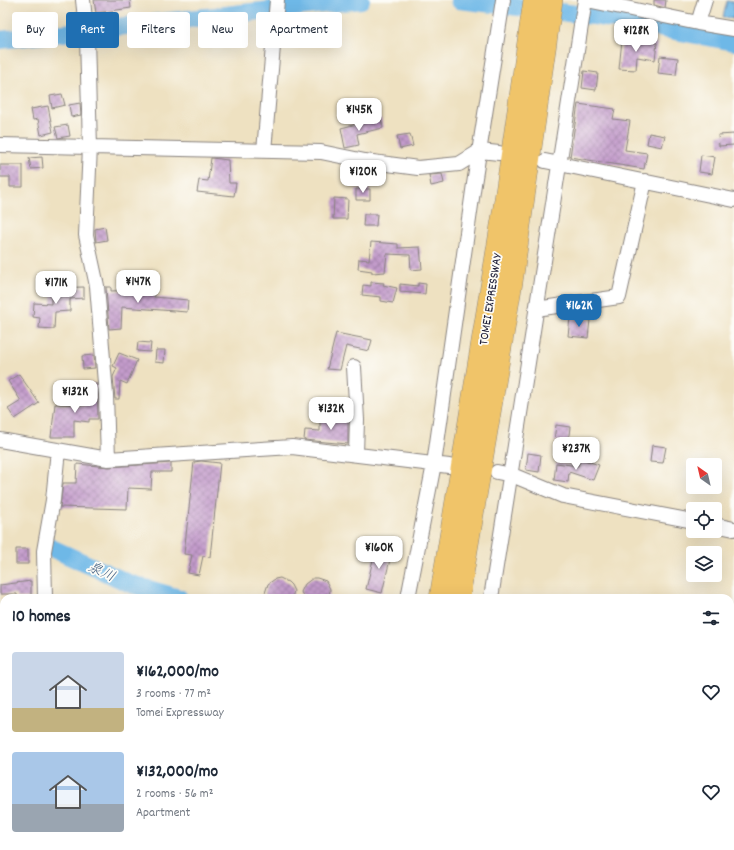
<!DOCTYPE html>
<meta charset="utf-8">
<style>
:root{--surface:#fff;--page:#f6f6f7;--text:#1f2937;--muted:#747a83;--accent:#1f6fb2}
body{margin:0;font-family:Dekko,"Klee One",sans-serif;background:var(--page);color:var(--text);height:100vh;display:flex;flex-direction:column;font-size:15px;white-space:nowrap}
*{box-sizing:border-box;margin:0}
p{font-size:13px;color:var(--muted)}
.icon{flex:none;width:22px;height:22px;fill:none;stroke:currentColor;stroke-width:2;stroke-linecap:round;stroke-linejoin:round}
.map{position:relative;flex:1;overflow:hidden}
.panel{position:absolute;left:0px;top:594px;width:734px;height:256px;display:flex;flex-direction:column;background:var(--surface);border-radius:12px 12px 0 0;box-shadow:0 4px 16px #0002}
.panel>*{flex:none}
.hud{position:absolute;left:12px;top:12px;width:400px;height:36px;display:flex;gap:8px}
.needle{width:26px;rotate:326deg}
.buttons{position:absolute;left:686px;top:458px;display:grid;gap:8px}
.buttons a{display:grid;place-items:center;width:36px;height:36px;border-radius:4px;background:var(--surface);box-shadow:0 4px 16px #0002;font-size:20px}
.price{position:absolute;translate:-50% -34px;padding:0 9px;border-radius:8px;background:#fff;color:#222;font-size:13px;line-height:26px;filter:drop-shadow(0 1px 2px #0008)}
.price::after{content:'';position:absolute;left:50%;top:24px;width:12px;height:9px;margin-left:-6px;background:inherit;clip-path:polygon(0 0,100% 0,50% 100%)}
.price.selected{background:var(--accent);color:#fff}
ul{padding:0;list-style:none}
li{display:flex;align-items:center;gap:12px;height:100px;padding:0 12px}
li span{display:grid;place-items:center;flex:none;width:112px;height:80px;border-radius:4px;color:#555}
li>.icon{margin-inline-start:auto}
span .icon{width:48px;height:48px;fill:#fffc;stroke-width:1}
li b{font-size:17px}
h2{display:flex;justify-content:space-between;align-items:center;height:48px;padding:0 12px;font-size:17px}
.pill{padding:0 14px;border-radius:4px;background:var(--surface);box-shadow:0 4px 16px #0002;font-size:14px;line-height:36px}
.pill.selected{background:var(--accent);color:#fff}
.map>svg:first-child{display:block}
.water{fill:url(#water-ripples);stroke:#486d91}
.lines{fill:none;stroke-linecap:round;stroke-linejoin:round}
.stream{stroke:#6eb8e7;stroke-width:3}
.river{stroke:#6eb8e7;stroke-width:18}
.building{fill:url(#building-cross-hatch)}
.minor-casing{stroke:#88827e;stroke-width:16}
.highway-casing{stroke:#88827e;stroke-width:22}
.minor{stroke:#fff;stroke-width:14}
.highway{stroke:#f0c469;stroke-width:21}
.labels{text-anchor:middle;stroke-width:3.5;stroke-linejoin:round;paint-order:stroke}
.street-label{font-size:13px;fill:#22223b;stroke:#fdfcf7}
.water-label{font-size:14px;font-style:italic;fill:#405e80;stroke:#fdfcf7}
</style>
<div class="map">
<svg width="734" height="850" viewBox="0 0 734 850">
<defs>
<pattern id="water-ripples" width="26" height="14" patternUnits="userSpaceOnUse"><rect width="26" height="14" fill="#6eb8e7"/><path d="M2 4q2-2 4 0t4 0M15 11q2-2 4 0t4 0" fill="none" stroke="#5a95bc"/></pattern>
<pattern id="building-cross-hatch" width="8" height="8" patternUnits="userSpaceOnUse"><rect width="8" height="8" fill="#c39bcb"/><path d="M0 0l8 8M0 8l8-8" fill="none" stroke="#9e7ea6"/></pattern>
</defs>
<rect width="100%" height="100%" fill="#fdfcf7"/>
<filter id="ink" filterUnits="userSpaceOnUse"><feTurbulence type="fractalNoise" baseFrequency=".025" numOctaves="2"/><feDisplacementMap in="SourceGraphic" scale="8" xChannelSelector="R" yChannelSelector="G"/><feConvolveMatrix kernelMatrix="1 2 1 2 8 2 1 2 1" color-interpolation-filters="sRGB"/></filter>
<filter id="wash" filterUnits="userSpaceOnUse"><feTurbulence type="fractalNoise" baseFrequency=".012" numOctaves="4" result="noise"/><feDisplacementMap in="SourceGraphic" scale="16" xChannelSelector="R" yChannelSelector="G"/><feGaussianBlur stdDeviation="0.9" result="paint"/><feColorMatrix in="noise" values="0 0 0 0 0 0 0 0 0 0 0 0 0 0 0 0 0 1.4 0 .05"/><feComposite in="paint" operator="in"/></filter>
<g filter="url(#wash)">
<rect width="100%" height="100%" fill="#eee1c1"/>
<!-- water -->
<path class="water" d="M727,1L734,2V19L723,17Z"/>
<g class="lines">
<!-- stream -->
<path class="stream" d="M350,850L351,846"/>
<!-- river -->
<path class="river" d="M459,0L593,16L734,42
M0,40L361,0
M49,547L131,584L179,598
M730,704L734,705"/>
</g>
<g id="blocks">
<!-- building -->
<path class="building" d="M94,0H130L131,8L96,13Z
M654,0H666L665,8L654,5Z
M622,40L657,43L655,60L637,57L636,70L619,69Z
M660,56L678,58L676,75L658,73Z
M584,71L598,73L596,90L582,88Z
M62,94L65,105L52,108L50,96Z
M80,103L81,115L71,117L69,105Z
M578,104L615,109L613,119L630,121L625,150L647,153L644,169L570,157Z
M48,106L53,132L41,135L38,119L33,120L31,109Z
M381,118L383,128L357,134L359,145L345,148L341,128Z
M68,125L70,136L58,138L55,127Z
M649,133L665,136L662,147L647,144Z
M410,134L413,146L400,149L397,136Z
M734,134V145L719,146L718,135Z
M701,155L715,157L712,174L699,172Z
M42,157L43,168L31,169L29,158Z
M211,158L228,160L229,183H236L234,196L197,192L199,180L208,181Z
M0,165H23V187H10V177H0Z
M442,174L444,183L431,186L429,175Z
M356,189H370V200H356Z
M334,198L348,199L347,219H333Z
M364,214H377L376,226H363Z
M105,227L107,240L96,242L95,229Z
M371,242L398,244V248L420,247L422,269L411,270L410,255L387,254L385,272L372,273V271L358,269L359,259L369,260Z
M371,282L384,283L383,285L397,288L393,303L381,301V297L362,295L363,285L371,286Z
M418,283L426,284L425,294L400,292V284L418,286Z
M84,287V298L70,299V311L55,312L54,329L39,328L40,318L33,317L34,303L51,304V288Z
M106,287H111V291L133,290L155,294L154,297L188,300L187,312L122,307L121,328L109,329Z
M570,318L590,320L588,338L568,336Z
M336,333L372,340L369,351L346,346L340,370L327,369Z
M138,342L151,343L150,352L137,351Z
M156,350H165L164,363L155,362Z
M119,353L137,360L127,384L120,381L119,399H115L113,377L117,368L113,366Z
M94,355L95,368L83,369L82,356Z
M19,374L39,403L15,419L8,409L21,401L8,381Z
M88,383L97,384L98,419H89V422L74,420V437H51L55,404L86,405Z
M340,413L348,414V444L304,440L305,430L320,431V419H339Z
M556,425L570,427L568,443L554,441Z
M652,445L666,447L663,463L650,462Z
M528,453L541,455L539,472L526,470Z
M581,459L599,465L593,480L569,472L568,482L554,480L556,463L578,466Z
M201,461L220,463L210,557L203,556L199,575L188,573L192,555L184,554L194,462Z
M171,463V472H152L151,489L128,488L127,509L60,507L63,483H76L77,464L109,467Z
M376,547L392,551L382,593L366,589Z
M16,549H28V564H16Z
M280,578L288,582L291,585L294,591L292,598H266L265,593L268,584L275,579Z
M313,578H317L326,581L330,589L329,598H304L301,592L305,584Z
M31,581V598H17V594H0V585Z"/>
</g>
</g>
<g filter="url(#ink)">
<use href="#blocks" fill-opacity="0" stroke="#88827e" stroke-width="1"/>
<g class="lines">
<defs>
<path id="minor" d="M83,0L87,38L90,147L86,235L97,286L106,395L108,459
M587,0L698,23
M705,0L698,23L734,29
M0,145L321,152L365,161L418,168L459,164L480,151L499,153
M264,151L277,0
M545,161L734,200
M536,309L619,297L645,181
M354,367L357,420L356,454
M0,440L108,459L292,447L449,466
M497,472L512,475L563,496L693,521
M715,525L734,529
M45,598L44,551L53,500L58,450
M408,598L434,464L474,184L503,0
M491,598L585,0
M0,711L4,712
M628,846L646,850
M123,850L124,846
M228,850L229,846
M360,850L361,846
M449,850V846"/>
<path id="highway" d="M440,598L503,213L534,0
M459,598L512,282L552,0
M394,850L395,846
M413,850L414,846"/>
</defs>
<!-- minor casing -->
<use href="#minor" class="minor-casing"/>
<!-- highway casing -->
<use href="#highway" class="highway-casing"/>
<!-- minor -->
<use href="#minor" class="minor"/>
<!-- highway -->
<use href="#highway" class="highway"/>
</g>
</g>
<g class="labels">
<!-- street labels -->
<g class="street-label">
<text transform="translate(489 299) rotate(-81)" y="5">TOMEI EXPRESSWAY</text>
</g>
<!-- water labels -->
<g class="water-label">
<text transform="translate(102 571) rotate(25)" y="5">泉川</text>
</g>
</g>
</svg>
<div class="buttons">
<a><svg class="needle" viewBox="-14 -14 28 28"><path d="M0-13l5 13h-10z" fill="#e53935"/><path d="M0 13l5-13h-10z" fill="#747a83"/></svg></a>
<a><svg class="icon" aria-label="locate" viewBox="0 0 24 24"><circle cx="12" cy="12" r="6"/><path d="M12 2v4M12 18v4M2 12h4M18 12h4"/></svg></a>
<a><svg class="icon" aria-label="layers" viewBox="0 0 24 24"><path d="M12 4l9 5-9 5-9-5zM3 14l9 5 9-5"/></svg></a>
</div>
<b class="price" style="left:636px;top:53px">¥128K</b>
<b class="price" style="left:359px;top:132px">¥145K</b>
<b class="price" style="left:363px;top:194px">¥120K</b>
<b class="price" style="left:138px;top:304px">¥147K</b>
<b class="price" style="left:56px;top:305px">¥171K</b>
<b class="price selected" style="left:579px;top:328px">¥162K</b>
<b class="price" style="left:75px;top:414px">¥132K</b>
<b class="price" style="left:331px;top:431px">¥132K</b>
<b class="price" style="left:576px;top:471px">¥237K</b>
<b class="price" style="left:379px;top:570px">¥160K</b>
<div class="hud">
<a class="pill">Buy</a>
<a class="pill selected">Rent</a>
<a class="pill">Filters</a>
<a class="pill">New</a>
<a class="pill">Apartment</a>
</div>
<section class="panel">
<h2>10 homes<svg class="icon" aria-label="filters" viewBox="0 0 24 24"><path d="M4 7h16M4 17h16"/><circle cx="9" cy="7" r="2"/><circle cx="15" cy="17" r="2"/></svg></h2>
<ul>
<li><span style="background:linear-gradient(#c9d6e8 70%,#c2b280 0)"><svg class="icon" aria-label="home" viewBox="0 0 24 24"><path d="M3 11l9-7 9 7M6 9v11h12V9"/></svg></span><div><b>¥162,000/mo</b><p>3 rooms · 77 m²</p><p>Tomei Expressway</p></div><svg class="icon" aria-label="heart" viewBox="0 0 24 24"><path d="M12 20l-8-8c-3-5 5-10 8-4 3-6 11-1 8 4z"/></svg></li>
<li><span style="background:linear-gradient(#a9c7e8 65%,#9aa5b1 0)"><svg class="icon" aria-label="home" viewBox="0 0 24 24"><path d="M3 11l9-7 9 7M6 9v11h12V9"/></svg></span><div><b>¥132,000/mo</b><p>2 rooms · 56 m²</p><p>Apartment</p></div><svg class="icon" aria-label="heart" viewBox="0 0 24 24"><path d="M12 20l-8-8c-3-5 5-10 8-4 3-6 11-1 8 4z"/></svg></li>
</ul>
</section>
</div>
